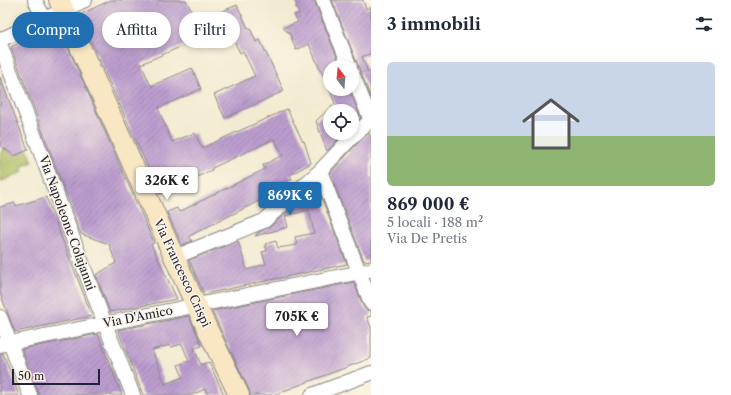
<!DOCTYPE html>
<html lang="it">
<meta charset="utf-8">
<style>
:root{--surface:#fff;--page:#f6f6f7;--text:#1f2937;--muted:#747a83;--accent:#1f6fb2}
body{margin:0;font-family:"Libre Caslon Text",serif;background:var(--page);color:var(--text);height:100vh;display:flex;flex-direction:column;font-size:15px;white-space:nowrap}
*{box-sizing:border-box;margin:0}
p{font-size:13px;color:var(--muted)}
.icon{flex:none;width:22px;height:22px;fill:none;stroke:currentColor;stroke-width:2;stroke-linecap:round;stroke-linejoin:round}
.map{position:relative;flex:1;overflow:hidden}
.drawer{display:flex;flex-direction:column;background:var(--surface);width:360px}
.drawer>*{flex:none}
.hud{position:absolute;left:12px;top:12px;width:299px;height:36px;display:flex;gap:8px}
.needle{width:26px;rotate:344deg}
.fabs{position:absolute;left:323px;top:60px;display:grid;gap:8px}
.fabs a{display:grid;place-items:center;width:36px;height:36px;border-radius:50%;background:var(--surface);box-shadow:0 2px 6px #0003;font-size:20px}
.scale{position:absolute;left:12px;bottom:10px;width:88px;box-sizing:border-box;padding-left:4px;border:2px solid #22223b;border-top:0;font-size:11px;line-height:14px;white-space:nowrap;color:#22223b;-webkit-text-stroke:3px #fcf5e5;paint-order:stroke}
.price{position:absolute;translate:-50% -34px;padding:0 9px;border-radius:4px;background:#fff;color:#222;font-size:13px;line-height:26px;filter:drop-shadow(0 1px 2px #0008)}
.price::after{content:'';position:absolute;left:50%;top:24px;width:12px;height:9px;margin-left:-6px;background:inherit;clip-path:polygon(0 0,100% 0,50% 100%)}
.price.active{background:var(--accent);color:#fff}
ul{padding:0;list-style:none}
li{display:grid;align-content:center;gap:8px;height:212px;padding:0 16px}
li span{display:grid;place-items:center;height:124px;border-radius:6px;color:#555}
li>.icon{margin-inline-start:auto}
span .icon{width:72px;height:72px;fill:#fffc;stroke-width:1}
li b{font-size:17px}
h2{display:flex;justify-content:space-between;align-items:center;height:48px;padding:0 16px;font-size:17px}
.chip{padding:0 14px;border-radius:18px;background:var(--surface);box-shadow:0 2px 6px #0003;font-size:14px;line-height:36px}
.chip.active{background:var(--accent);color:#fff}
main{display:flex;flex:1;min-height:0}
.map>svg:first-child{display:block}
.grass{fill:url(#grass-dots);stroke:#68704e}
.building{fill:url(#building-hatch);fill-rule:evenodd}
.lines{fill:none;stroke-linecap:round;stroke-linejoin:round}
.street-casing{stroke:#8a8686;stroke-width:16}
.secondary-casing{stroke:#8a8686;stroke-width:22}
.street{stroke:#fff;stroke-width:14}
.secondary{stroke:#f9e7c3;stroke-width:20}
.labels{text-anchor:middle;stroke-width:3;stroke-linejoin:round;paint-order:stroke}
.street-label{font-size:12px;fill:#22223b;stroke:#fcf5e5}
</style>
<main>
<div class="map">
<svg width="371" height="395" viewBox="0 0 371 395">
<defs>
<pattern id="grass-dots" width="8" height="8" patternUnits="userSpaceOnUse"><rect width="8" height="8" fill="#afbe61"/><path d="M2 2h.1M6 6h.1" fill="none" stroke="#96a355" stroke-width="1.8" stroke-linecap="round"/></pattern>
<pattern id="building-hatch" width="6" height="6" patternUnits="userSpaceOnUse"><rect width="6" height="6" fill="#bc9dcf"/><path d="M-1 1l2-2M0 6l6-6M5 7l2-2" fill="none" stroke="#9880a9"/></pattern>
</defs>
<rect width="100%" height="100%" fill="#fcf5e5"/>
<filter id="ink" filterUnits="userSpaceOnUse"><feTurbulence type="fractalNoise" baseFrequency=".025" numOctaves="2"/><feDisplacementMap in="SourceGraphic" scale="8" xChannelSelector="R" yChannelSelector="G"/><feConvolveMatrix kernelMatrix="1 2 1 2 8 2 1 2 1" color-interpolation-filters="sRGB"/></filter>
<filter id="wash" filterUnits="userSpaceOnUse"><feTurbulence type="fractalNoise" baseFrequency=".012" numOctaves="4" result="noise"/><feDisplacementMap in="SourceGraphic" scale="16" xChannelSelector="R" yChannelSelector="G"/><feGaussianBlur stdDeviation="0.9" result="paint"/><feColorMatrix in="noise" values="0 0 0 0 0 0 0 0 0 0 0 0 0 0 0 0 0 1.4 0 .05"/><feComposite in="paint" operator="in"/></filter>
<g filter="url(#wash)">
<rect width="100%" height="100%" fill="#f3ebd1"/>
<!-- grass -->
<path class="grass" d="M3,148L14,156L28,150L33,162L21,167L23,172L0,182V155Z"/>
<g id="blocks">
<!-- building -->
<path class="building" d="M111,0H186L199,27L194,41L141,64L151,86L192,68L201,89L158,108L172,142L195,133L202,148L287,109L303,142L304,141L311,163L290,175L292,179L275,187L277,192L189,236L192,241L182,245L167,212L177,208L179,212L265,169L263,165L283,155L274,139L212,168V170L160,194L79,15Z
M295,0H315V3L341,67H330V89H349L361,118L352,126V111H330V133H344L327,151L316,121L335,103L322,72H321L309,44L296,50L290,34L283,28L298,22L294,15L299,14L296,7L297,5Z
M332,0H363L366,9L371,7V53L362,57L368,72H371V98Z
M237,5L248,28H250L256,42L260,40L284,91L225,118L214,95L255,76L243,51L240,53L234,41L230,43L227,35L223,37L213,15Z
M58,25L151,236L154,243L151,244L177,299L110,312L96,275L116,263L109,244L81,234L11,47Z
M0,77L28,150L14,156L0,145Z
M369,133L371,138V260L364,261L330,173L359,142Z
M317,186L347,264L204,294L189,260L238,241L247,270L266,264L262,252L267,251L265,244L276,241L278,248L297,245L295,237L314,233L309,210L285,216L288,227L255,236L259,232L270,227Z
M46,197L92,316L15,332L0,293V207L15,203L16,206Z
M354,282L363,306L366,310L371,311V316L367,317L371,327V358L273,395H250L249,390L212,311Z
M189,316L202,346L194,348L201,365L209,362L224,395H208L205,389L192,395H143L118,330ZM182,344L189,361L178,365L183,377L165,384L152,350L170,345L171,347Z
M98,334L122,395H39L22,349Z
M0,353H3L19,395H0Z"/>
</g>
</g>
<g filter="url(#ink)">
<use href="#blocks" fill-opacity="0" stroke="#8a8686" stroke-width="1"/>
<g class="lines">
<defs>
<path id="street" d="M35,0L44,19
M323,0L350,67
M0,40L85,0
M0,44L105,324L133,395
M352,73L371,121
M320,171L371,303
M175,257L264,221L320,171L353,136L371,120
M0,317L30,395
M0,345L371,270
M312,395L371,373"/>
<path id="secondary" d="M59,0L193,299L239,395"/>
</defs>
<!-- street casing -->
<use href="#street" class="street-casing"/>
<!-- secondary casing -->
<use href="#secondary" class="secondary-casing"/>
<!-- street -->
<use href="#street" class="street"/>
<!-- secondary -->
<use href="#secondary" class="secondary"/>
</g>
</g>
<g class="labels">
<!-- street labels -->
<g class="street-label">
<text transform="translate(67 223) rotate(70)" y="4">Via Napoleone Colajanni</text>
<text transform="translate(182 273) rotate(65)" y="4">Via Francesco Crispi</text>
<text transform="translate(138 317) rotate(-11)" y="4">Via D'Amico</text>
</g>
</g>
</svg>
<div class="fabs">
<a><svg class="needle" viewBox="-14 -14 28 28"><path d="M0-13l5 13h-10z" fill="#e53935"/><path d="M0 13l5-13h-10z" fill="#747a83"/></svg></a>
<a><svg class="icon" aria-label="locate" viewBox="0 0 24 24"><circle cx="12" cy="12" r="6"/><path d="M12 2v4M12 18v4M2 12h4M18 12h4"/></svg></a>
</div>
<div class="scale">50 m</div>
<b class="price" style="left:167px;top:201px">326K €</b>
<b class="price active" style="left:290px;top:216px">869K €</b>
<b class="price" style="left:297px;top:337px">705K €</b>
<div class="hud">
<a class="chip active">Compra</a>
<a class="chip">Affitta</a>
<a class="chip">Filtri</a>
</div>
</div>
<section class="drawer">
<h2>3 immobili<svg class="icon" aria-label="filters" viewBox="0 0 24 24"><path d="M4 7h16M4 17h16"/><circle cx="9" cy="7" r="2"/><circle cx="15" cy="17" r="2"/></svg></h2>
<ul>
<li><span style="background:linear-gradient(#c9d6e8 60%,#8fb573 0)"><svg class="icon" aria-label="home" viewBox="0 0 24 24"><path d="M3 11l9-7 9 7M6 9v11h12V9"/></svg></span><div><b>869 000 €</b><p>5 locali · 188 m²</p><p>Via De Pretis</p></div></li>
</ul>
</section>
</main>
